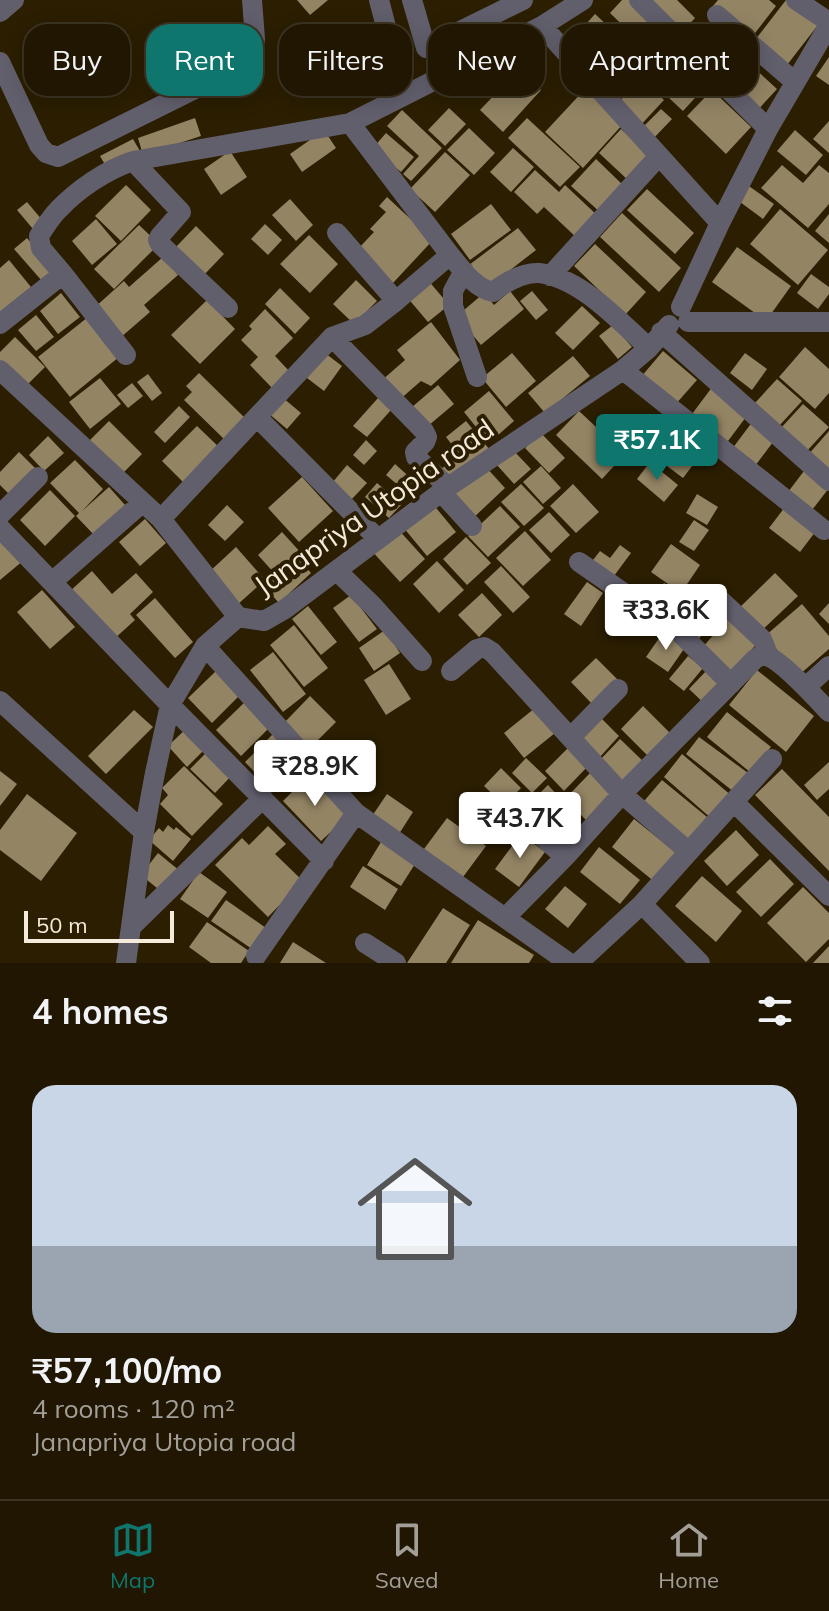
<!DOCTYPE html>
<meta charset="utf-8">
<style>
:root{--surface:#201601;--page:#281f0b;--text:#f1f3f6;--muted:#a29f99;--line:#3d3523;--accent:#0f766e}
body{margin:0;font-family:Mulish,sans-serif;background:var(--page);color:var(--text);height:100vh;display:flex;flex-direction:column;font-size:30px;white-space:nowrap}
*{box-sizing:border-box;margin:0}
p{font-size:26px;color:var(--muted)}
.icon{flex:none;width:44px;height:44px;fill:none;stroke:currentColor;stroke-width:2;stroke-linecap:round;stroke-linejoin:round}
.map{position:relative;height:963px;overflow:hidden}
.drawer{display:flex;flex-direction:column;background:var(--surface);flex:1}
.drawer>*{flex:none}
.guide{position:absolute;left:24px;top:24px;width:782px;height:72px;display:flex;gap:16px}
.scale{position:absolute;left:24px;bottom:20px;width:150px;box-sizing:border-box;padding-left:8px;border:4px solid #f4ebda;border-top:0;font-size:22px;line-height:28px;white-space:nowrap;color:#f4ebda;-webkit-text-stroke:6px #2b1e01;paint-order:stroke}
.price{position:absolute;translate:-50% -68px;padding:0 18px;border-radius:8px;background:#fff;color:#222;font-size:26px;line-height:52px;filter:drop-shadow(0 2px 4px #0008)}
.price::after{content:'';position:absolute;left:50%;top:48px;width:24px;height:18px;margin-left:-12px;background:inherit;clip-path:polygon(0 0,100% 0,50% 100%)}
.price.current{background:var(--accent);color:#fff}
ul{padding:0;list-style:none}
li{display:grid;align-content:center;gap:16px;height:424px;padding:0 32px}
li span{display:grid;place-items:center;height:248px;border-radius:24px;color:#555}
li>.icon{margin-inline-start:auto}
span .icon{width:144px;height:144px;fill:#fffc;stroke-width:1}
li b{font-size:34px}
h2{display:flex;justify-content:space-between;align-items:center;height:96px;padding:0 32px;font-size:34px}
.tag{padding:0 28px;border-radius:24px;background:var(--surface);box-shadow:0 4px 20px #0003,0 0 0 2px var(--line);font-size:28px;line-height:72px}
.tag.current{background:var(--accent);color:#fff}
.menu{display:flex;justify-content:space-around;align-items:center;height:112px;border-top:2px solid var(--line);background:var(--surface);font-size:22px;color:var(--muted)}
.menu a{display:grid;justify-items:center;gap:4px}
.menu .current{color:var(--accent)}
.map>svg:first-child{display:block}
.building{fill:#938464}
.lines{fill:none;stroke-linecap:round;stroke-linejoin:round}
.street{stroke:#625f6d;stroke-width:20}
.labels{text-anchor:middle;stroke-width:8;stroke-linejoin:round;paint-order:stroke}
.street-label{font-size:28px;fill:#f4ebda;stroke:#2b1e01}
</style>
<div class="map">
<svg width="829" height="963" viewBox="0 0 829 963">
<rect width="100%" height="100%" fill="#2b1e01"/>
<!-- building -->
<path class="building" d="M297,0H328L310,15Z
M622,0H631L660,27L643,45L610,13Z
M652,0H677L695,18L682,32Z
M718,0H769L776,6L752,37L713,6Z
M786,0L818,25L787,65L755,40Z
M595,14L623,40L604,60L577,34Z
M663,46L706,86L683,111L640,71Z
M829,57V85L816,76Z
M751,65L777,89L755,113L729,90Z
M519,69L541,90L503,132L480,110Z
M641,78L664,100L638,128L615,106Z
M586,88L624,123L583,168L545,132Z
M712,90L751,127L726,154L687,116Z
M449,108L466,124L445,146L428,130Z
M661,109L672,119L651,141L640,130Z
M402,110L442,148L411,181L403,174L419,156L387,126Z
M195,118L201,136L143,155L138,138Z
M527,118L580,167L560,187L508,138Z
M829,121V153L813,139Z
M469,128L495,153L474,175L447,150Z
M621,129L651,157L629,181L599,153Z
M324,130L336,148L302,172L290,154Z
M795,130L823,155L806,175L777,151Z
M386,133L414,157L401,172L373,148Z
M133,139L140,151L107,168L100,156Z
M513,148L534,167L511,192L490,172Z
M230,151L247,177L221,195L204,169Z
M445,152L470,175L435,212L410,189Z
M596,159L625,187L601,213L571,186Z
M782,165L803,183L819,165L829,173V204L808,228L761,188Z
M535,170L559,192L565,185L599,217L578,239L544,207L537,214L514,192Z
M746,184L774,204L763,219L736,199Z
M126,185L151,210L121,241L95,216Z
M647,189L694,233L675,254L627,210Z
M387,197L433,240L393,283L357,250L374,232L370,229L386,212L379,206Z
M290,199L313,225L296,241L272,215Z
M27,202L43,221L33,229L17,210Z
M491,204L511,230L470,260L451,234Z
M780,209L828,250L798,285L750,244Z
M622,213L681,268L659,292L600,237Z
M829,214V243L815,231Z
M96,219L117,244L92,265L72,241Z
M265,224L282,240L268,255L251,239Z
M139,225L159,244L114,289L94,269Z
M196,226L224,254L202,277L174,249Z
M518,228L536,250L487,288L469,265Z
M309,235L338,264L310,293L280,264Z
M27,238L55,270L42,281L14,249Z
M595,244L646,292L625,315L574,266Z
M737,247L791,286L766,321L712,282Z
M163,257L178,275L144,305L150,312L120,338L94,308L124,281L129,287Z
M9,260L31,287L0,312V268Z
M811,274L829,287V294L818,309L797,293Z
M427,279L449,305L428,322L406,296Z
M356,280L377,301L354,324L333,304Z
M280,288L310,318L295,334L265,304Z
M510,291L524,309L481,345L457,316L484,293L494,305Z
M532,291L548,310L536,320L520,301Z
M61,293L80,317L58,334L40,311Z
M207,300L235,329L200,364L171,335Z
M582,306L600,323L573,350L555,333Z
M265,309L293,338L275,356L291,373L274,390L250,365L258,357L241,340L252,329L249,326Z
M36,315L54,337L36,351L18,330Z
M88,317L119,357L70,397L38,357Z
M431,322L460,360L431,386L421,381L398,401L381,381L405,360L397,350Z
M613,325L632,347L618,359L599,336Z
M15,337L45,367L25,387L0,361V352Z
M805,347L829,369V393L815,409L779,377Z
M663,351L697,380L674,406L641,377Z
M325,353L342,366L324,391L307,378Z
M512,353L536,381L506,407L482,378Z
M745,353L767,369L752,390L730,373Z
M573,356L590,376L545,413L528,393Z
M199,373L246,419L225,440L184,400L192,392L186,386Z
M148,374L162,393L152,401L137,382Z
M100,378L121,404L90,429L69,402Z
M777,379L802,401L779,426L754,404Z
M132,383L143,396L128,408L117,395Z
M438,385L454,404L428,426L412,407Z
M713,386L749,413L725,445L689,418Z
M489,391L514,421L489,443L464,412Z
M282,397L301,413L287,429L268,413Z
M378,398L391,410L367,437L353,426Z
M803,404L829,427L806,452L780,429Z
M179,406L190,417L165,443L154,432Z
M579,411L625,454L602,479L556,435Z
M109,421L142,454L117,479L84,446Z
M466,421L490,450L449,484L439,471L459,454L446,437Z
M753,421L776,438L752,470L729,453Z
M197,426L222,450L187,486L162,461Z
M679,426L706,448L683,478L655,457Z
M829,431V475L807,456Z
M541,433L565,458L549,473L525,448Z
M48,436L64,453L44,471L29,455Z
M366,440L377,451L364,465L353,455Z
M512,449L531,469L514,484L496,464Z
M19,452L36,469L10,495L0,485V472Z
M75,460L103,489L82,511L109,487L125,505L96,537L76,516L79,513L50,483Z
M650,462L678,485L664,502L637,479Z
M395,464L414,481L405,491L386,475Z
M347,465L367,483L351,500L332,483Z
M485,466L505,488L471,520L450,498Z
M541,466L561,488L543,504L523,482Z
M807,467L829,488L809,514L785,496Z
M302,477L333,511L299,542L268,508Z
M377,483L402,504L389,518L365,497Z
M521,484L544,508L524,526L501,502Z
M573,484L599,512L576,533L550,506Z
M50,490L75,516L45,546L20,520Z
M697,494L718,507L707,525L686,513Z
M432,503L456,532L427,556L403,527Z
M227,505L244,522L225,541L208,525Z
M500,506L520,527L488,557L468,536Z
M785,507L816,531L800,552L769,528Z
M549,512L570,535L551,553L529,530Z
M145,519L166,543L140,566L119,542Z
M694,520L709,530L694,551L679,542Z
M396,527L425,559L400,582L371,550Z
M525,531L551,560L523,586L496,558Z
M282,532L302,554L298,558L311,573L279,603L263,585L275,574L258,555Z
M0,535L24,560L0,580Z
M466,537L491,563L467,585L443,559Z
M671,544L700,565L681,593L651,572Z
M620,545L631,553L611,580L590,564L600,551L610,558Z
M236,547L265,580L237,605L208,573Z
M437,561L464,590L439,613L413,584Z
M501,566L530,597L513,613L484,582Z
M92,571L112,594L136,573L153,592L130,614L135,620L113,640L69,592Z
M775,573L798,596L759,633L737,610Z
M587,582L603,593L581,626L564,614Z
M664,583L689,600L672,624L647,606Z
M42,590L75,627L50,649L17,612Z
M703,591L724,606L698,640L678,625Z
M482,593L502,615L479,637L458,615Z
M351,595L377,629L359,642L333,608Z
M155,598L193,642L175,658L136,615Z
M829,603V624L819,614Z
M802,604L829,636V649L799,675L765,636Z
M308,606L337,642L321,655L292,619Z
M732,614L760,640L728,677L701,649Z
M294,625L328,668L304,687L270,645Z
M385,630L400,653L374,671L359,648Z
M664,631L686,646L668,672L646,657Z
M273,652L306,694L283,712L250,670Z
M688,656L703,668L684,691L669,679Z
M596,658L619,681L594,706L571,682Z
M389,664L411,699L386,715L364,680Z
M707,670L726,687L708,707L689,689Z
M757,670L814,716L786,752L729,705Z
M216,671L240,695L212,723L188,698Z
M310,696L336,722L308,750L282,725Z
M246,701L271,726L241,756L216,730Z
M643,706L671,734L648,756L621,729Z
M535,708L555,733L524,758L504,733Z
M134,710L153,727L106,774L88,756Z
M727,712L771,747L750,772L707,737Z
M597,714L619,736L599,758L575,737Z
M189,726L208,746L187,767L168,746Z
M274,733L296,754L266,784L245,762Z
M699,737L748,773L734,792L686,754Z
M620,739L645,763L624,785L599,761Z
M355,745L375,760L355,786L335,770Z
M570,746L589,765L564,791L545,771Z
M211,748L235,772L215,793L190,769Z
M682,754L732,796L712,819L664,777Z
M526,758L547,778L532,793L512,773Z
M829,762V789L817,800L804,785Z
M184,766L223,804L192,836L160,804L168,795L162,788Z
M501,768L521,788L504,805L484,786Z
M782,769L829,817V871L755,795Z
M0,771L17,784L0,806Z
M590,773L612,795L587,821L565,799Z
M309,775L348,816L321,841L283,801Z
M662,780L707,817L685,844L639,807Z
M548,785L560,798L538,820L525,808Z
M27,794L77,833L41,881L0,850V830Z
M387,794L413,812L397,837L370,819Z
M447,818L486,846L463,877L424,849Z
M634,819L679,855L656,883L612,847Z
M168,825L174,830L176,827L191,839L173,861L149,840L159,828L163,832Z
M268,826L286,844L275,854L303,881L268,917L215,865L242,838L249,845Z
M736,830L759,855L727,886L704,861Z
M521,834L545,852L519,887L495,869Z
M381,842L415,864L401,886L367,865Z
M599,847L640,880L620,904L580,872Z
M158,853L180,871L163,893L141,875Z
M770,859L794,884L761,917L736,892Z
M363,866L398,889L385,910L350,887Z
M199,872L227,892L208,918L180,899Z
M702,876L742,911L716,942L675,906Z
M565,886L587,904L568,928L545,909Z
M803,887L829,913V939L806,962L767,923Z
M226,900L266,928L252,949L211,921Z
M443,908L470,925L446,963H407Z
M478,920L534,955L529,963H451Z
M207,922L249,951L241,963H211L189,947Z
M293,942L326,963H280Z
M829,946V963H813Z"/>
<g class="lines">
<!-- street -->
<path class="street" d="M379,0L394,57
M412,0L426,48L523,0
M639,0L768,129
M796,0L829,22
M0,12L14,0
M717,15L795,82
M542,26L720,223
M0,62L39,145L46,153L58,157L241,66L251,57L255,39L252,0
M133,161L181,212L160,236L158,240L160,244L228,308
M337,233L396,301
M450,255C462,269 474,288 493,292C506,282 523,272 539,273C581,278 619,321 649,348
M464,271L453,291V306L477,377
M550,276L659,156
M681,307L720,223L768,129L829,25
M688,322H829
M0,324L63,274
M661,332L829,481
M332,337L424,431L427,437L425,442L415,452L416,457L448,487
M126,355L63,274L41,248L39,236C45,227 51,217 58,210C78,189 106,170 133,161L350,123L542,26L583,0
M0,370L161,519L238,617
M623,370L824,530
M258,418L378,539
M441,492L472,526
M0,515L38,477
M161,519L332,337L365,325L396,301L450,255L350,123
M0,528L170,705L324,861
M579,562L676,629L731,684
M337,571L373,606L422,661
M52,582L142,503
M714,594L762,639L769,657
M205,646L356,813L569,963
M451,671L477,649L484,647L492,652L622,794L689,852
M806,687L829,666
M0,701L144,832
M571,737L618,689
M734,802L829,896
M508,806L565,857
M642,904L700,963
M505,918L565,857L622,794L755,659C760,656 760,655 767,656C782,661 817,699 829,712
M132,926L263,798
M365,943L396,963
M256,956L356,813
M126,963L144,832L155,773L170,705L205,646L238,617L264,621L285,609L448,487L623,370L649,348L669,325
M578,963L642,904L772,759"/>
</g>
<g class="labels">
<!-- street labels -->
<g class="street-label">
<text transform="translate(374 507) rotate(-35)" y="10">Janapriya Utopia road</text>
</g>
</g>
</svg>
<div class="scale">50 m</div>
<b class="price current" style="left:657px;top:482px">₹57.1K</b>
<b class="price" style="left:666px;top:652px">₹33.6K</b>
<b class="price" style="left:315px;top:808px">₹28.9K</b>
<b class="price" style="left:520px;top:860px">₹43.7K</b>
<div class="guide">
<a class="tag">Buy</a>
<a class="tag current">Rent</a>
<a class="tag">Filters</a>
<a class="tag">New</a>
<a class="tag">Apartment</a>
</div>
</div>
<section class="drawer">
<h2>4 homes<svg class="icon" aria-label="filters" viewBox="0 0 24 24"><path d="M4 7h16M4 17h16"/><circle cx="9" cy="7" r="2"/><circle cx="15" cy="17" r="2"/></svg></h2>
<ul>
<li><span style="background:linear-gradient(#c9d6e8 65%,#9aa5b1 0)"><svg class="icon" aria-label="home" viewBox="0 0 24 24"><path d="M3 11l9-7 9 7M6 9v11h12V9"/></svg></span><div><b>₹57,100/mo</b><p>4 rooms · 120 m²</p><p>Janapriya Utopia road</p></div></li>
</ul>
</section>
<nav class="menu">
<a class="current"><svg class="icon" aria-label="map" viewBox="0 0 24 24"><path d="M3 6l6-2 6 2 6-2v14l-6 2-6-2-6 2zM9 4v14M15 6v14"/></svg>Map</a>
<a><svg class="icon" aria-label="saved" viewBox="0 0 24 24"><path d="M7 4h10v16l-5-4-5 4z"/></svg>Saved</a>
<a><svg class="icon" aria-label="home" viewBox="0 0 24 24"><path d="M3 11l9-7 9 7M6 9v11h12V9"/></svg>Home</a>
</nav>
